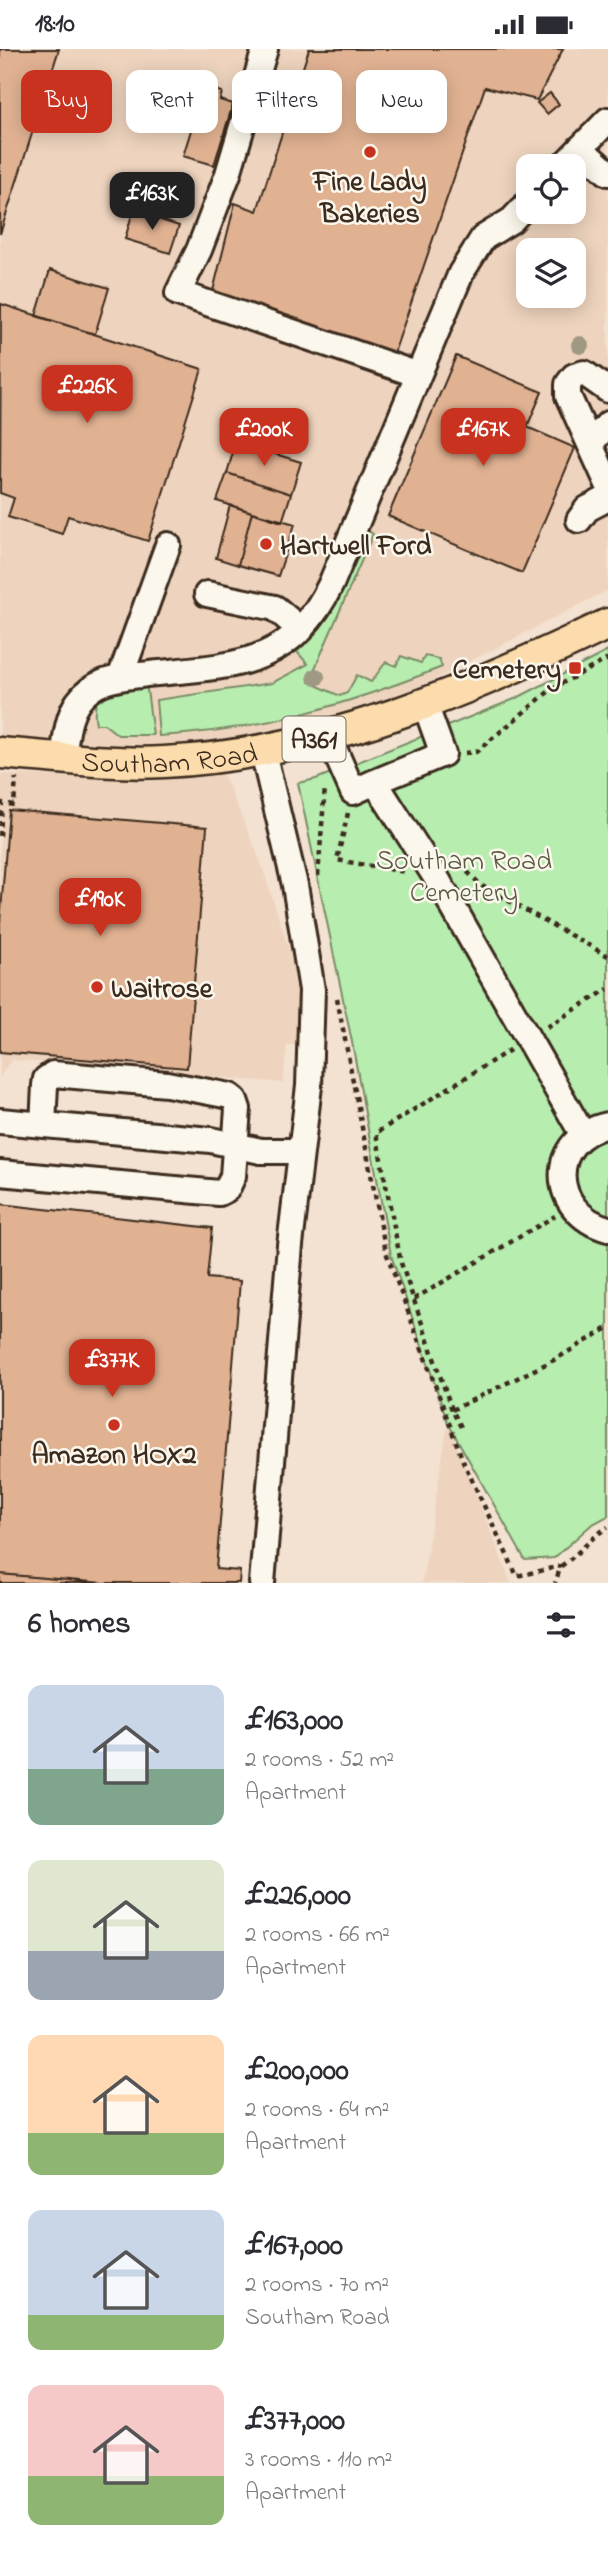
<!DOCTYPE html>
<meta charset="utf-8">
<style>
:root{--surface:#fff;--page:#f7f7f7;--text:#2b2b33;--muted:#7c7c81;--accent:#c8321e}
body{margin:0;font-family:"Indie Flower",sans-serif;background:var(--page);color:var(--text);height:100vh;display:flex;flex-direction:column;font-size:26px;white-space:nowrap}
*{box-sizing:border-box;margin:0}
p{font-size:23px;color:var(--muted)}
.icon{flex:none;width:38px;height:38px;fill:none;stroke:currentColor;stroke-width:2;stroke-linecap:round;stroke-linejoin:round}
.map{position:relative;height:1534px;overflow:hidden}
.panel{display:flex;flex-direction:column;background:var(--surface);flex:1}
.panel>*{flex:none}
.hud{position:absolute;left:21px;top:21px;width:567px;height:63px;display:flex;gap:14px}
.tools{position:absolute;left:516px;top:105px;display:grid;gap:14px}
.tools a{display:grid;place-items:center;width:70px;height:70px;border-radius:14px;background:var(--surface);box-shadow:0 4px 18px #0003;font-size:35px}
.price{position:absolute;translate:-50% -60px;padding:0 16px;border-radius:14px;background:var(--accent);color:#fff;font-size:23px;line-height:46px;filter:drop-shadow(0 2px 4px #0008)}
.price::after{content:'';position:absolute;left:50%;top:42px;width:21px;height:16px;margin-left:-10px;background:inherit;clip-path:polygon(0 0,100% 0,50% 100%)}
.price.active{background:#222;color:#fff}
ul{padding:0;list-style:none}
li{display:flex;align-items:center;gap:21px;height:175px;padding:0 28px}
li span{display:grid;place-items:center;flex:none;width:196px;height:140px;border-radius:14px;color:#555}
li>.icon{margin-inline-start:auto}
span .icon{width:84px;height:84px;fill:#fffc;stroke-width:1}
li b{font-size:30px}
h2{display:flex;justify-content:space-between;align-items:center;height:84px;padding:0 28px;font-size:30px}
.tag{padding:0 24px;border-radius:14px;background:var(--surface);box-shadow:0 4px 18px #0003;font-size:24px;line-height:63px}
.tag.active{background:var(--accent);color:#fff}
.status{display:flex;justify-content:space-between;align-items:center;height:49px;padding:0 35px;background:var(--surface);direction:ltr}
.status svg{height:19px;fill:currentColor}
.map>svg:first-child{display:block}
.built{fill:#eed4be;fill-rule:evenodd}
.green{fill:#b7edaf;stroke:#798c66;stroke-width:2}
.building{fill:#e1b292;stroke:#3b2a1e;stroke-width:2}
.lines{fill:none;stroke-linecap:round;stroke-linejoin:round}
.minor-casing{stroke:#3b2a1e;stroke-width:30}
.major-casing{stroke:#3b2a1e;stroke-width:35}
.path{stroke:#3b2a1e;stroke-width:4.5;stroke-dasharray:5 5;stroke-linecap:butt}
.minor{stroke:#fbf7ec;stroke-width:24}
.major{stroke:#fcdcac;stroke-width:30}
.tree{fill:#9f9882}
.poi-dot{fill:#c8321e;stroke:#fbf7ec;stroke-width:2.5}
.labels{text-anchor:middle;stroke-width:5;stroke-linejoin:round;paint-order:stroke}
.shield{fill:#fbf7ec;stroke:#75685c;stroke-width:2}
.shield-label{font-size:26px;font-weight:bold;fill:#3b2a1e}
.poi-label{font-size:28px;font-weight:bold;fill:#3b2a1e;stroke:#fbf7ec}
.street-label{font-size:28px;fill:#3b2a1e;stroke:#fbf7ec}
.park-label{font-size:28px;fill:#5a5b42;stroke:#fbf7ec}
</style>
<div class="status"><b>18:10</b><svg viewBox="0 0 49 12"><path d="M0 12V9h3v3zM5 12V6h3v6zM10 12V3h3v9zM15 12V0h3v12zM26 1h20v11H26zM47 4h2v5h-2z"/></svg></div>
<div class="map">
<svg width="608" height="1534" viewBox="0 0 608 1534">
<rect width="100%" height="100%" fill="#f3e2d1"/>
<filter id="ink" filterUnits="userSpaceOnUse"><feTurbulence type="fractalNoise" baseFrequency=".0143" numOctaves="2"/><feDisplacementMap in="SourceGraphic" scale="14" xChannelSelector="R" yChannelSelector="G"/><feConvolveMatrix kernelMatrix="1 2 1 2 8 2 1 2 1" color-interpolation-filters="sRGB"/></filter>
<g filter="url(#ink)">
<!-- built -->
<path class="built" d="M0,0H608V541L328,686L64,709L0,703ZM528,117H574V163H528ZM528,201H574V247H528Z
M223,724L260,811L297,924L303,996H287L283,1034L11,1011L0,1028V725L78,727Z
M448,1374L511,1534H422Z"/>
<!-- green -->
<path class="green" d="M365,479L373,485L309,633L340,647L347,644L357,626L371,633L386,613L396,617L401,607L421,614L425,607L439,610L442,618C346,656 263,681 159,687L156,651L272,634L308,615L297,603L317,582L331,562Z
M608,602V1467L591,1476L554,1509L525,1511L448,1374L391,1206L352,993L298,734L316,730L517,649Z
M146,633L153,686H118L104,675H96C88,637 118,638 146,633Z"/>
<!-- building -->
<path class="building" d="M0,0H59L0,185Z
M309,0H563L537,51L485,38L394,304L212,246L235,154L257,162Z
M199,30L212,34L210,40L222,43L220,51L233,55L214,116L183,107L192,78L186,76Z
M550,44L559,55L547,65L537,54Z
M133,162L179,177L170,204L125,190Z
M50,221L109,239L95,285L36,267Z
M1,255L202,320L148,492L68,467L62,485L8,468L14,449L0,444Z
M456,307L542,343L527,378L575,399L522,524L388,467Z
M236,393L301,413L291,445L227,424Z
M227,424L291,445L282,473L217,452Z
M230,456L252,463L238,516L216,509Z
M252,463L295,475L278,527L238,516Z
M9,761L207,778L187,1019L0,1003V874Z
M0,1155L212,1179L207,1229L240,1232L216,1520L240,1522L239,1534H103L0,1525Z
M0,1525L103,1534H0Z"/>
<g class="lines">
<defs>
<path id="minor" d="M265,0L228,125L199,201L178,244L416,325
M580,99L608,124
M563,117L608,71
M608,341L584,324L574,327L568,335V347L608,435
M590,395L608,375
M579,471L587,460L608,449
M207,545L275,559L301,581
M120,629L168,496
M328,686L353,743L375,733L437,830L583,1086
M63,709C66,690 67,669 78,653C94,631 116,629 140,626C226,616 289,623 331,535L461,224L483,189L512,171L528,154
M375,733L443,705L425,655
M0,1072L211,1091L261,1102H301
M608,1076C546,1089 549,1164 608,1180
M0,1124L219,1144L227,1140L233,1127L238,1060L235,1051L230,1047L167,1035L53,1025L46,1030L45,1036L43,1076
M262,1534L290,1196L309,1037L312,941L295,836L263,703"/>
<g id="major">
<path id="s1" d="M0,704C54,708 110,716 164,713C322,705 467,642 608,575"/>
</g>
</defs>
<!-- minor casing -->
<use href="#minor" class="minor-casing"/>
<!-- major casing -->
<use href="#major" class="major-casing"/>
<!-- path -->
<path class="path" d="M465,704L476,703L553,639L608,610
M348,764L337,811L405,823
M0,787L2,754L14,756L16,729
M453,809L482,837L608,907
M318,827L325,738
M337,949L386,1203L463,1412L517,1527L561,1517L555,1534
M547,978L608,940
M414,1250L555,1167
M452,1361L556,1310L608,1279
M461,1378L452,1361L401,1214L376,1084L510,1001
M561,1517C578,1506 590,1489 608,1478"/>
<!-- minor -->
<use href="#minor" class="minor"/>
<!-- major -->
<use href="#major" class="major"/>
</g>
<!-- trees -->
<g class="tree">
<circle cx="580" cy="296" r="9"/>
<circle cx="316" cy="628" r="9"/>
</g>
</g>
<!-- markers -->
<g class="poi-dot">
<circle cx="370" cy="103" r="7"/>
<circle cx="266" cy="495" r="7"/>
<rect x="568" y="612" width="14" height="14" rx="3.5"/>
<circle cx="97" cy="938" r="7"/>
<circle cx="114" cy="1376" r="7"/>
</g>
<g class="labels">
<!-- shield labels -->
<rect class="shield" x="282.5" y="667.5" width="63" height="45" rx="5"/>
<g class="shield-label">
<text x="314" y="699">A361</text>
</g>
<!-- poi labels -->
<g class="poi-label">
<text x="370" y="141">Fine Lady<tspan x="370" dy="32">Bakeries</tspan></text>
<text x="280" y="505" text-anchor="start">Hartwell Ford</text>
<text x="561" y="629" text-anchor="end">Cemetery</text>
<text x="111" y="948" text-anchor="start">Waitrose</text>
<text x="114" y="1414">Amazon HOX2</text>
</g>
<!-- street labels -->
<g class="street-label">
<text dy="10" stroke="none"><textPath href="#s1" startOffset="170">Southam Road</textPath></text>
</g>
<!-- park labels -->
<g class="park-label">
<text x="464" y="820">Southam Road<tspan x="464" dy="32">Cemetery</tspan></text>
</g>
</g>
</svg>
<div class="tools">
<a><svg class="icon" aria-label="locate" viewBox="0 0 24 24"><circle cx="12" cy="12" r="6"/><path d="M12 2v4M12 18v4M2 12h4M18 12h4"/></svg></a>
<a><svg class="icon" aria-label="layers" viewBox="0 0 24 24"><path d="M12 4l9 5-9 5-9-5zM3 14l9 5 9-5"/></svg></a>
</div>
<b class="price active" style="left:152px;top:183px">£163K</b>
<b class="price" style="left:87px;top:376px">£226K</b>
<b class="price" style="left:264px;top:419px">£200K</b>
<b class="price" style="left:483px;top:419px">£167K</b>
<b class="price" style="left:100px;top:889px">£190K</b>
<b class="price" style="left:112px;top:1350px">£377K</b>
<div class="hud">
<a class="tag active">Buy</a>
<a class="tag">Rent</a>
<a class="tag">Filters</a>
<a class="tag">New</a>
</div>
</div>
<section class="panel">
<h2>6 homes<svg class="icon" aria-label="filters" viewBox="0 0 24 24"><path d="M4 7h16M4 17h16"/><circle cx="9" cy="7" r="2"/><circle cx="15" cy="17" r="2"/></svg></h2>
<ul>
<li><span style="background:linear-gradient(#c9d6e8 60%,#7fa58c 0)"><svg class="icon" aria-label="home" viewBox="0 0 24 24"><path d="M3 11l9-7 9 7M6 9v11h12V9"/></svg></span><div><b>£163,000</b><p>2 rooms · 52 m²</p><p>Apartment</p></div></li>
<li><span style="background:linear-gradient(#dfe7d0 65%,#9aa5b1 0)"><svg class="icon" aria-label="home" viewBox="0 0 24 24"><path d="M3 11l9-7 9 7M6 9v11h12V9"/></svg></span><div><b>£226,000</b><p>2 rooms · 66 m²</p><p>Apartment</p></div></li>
<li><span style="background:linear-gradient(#ffd9b3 70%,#8fb573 0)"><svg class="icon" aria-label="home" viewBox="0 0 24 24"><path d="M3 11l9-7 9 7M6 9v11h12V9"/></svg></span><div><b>£200,000</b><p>2 rooms · 64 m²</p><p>Apartment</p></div></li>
<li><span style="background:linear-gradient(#c9d6e8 75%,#8fb573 0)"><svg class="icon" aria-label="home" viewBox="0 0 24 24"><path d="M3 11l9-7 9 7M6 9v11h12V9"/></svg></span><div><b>£167,000</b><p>2 rooms · 70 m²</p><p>Southam Road</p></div></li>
<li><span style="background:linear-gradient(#f6c9c9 65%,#8fb573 0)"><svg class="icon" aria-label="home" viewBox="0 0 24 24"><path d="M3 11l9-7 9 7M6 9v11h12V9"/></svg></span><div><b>£377,000</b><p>3 rooms · 110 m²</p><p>Apartment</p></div></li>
</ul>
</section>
